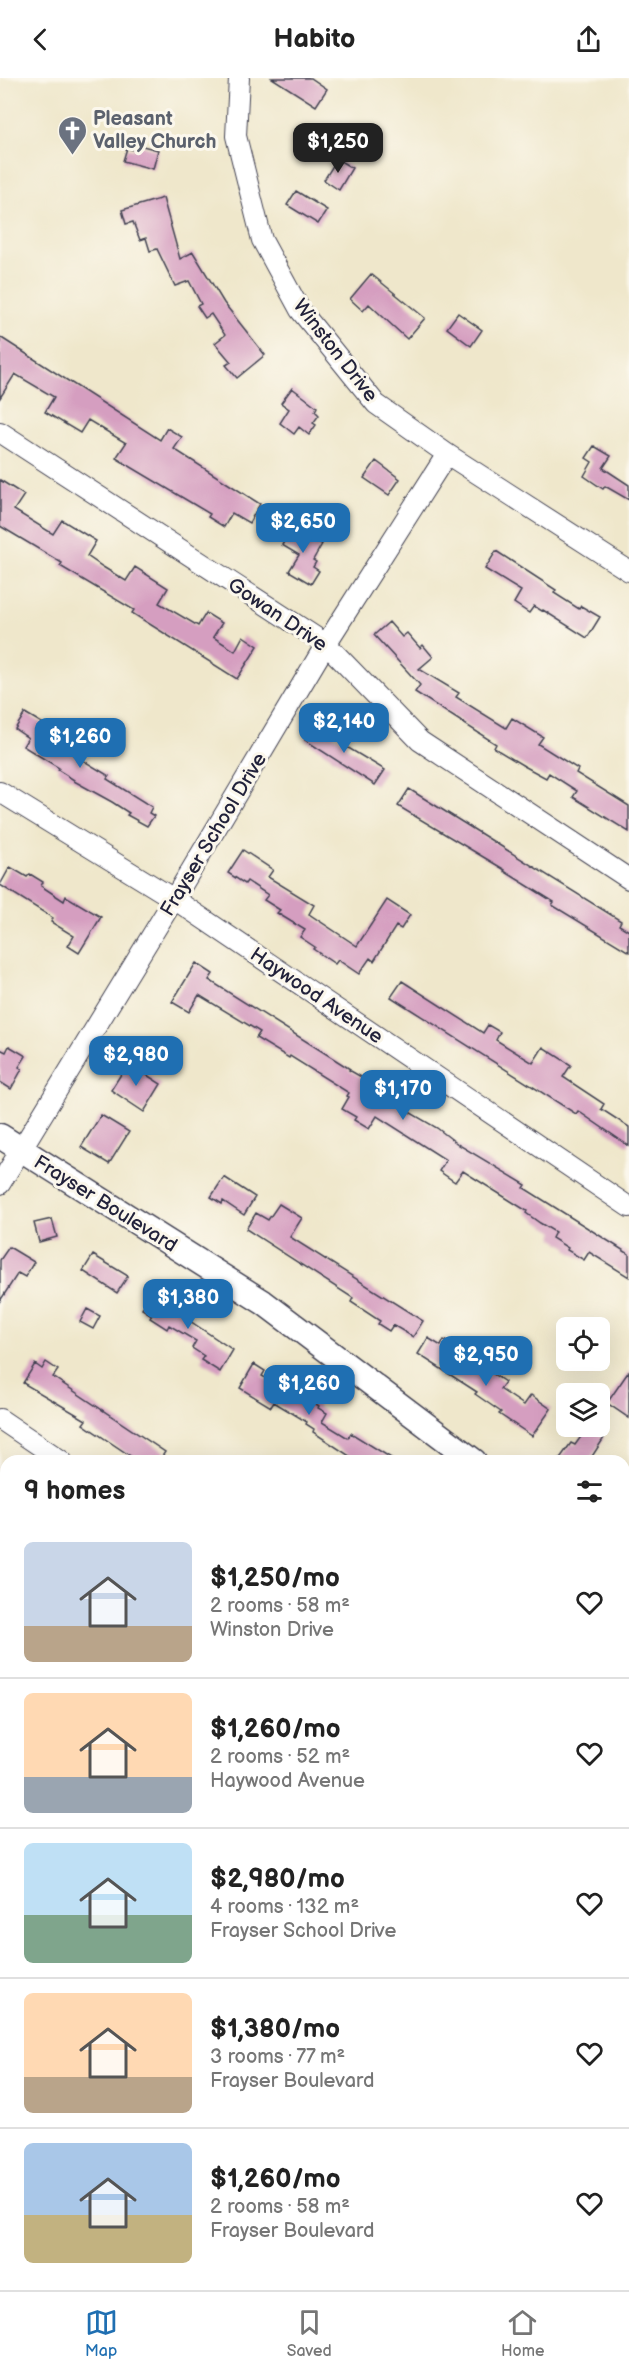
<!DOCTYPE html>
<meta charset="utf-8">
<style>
:root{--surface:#fff;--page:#f6f6f6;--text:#222;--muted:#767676;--line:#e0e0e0;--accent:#1f6fb2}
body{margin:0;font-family:"Balsamiq Sans",sans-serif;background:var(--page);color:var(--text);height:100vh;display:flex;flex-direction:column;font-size:22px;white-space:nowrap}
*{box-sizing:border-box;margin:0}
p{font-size:20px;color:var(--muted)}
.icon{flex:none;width:33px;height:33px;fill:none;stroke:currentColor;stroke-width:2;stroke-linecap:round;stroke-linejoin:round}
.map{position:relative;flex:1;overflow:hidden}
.side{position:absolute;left:0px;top:1377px;width:630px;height:836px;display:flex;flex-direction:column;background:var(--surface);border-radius:18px 18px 0 0;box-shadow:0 6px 24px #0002}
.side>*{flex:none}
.fabs{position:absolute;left:556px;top:1239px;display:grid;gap:12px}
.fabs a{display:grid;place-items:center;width:54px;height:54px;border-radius:9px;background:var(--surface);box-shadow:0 6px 24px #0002;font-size:30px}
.price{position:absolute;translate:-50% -51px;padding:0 14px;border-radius:12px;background:var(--accent);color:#fff;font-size:20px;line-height:39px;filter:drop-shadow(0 2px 3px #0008)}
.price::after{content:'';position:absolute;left:50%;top:36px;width:18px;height:14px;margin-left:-9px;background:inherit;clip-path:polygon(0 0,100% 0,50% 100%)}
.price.on{background:#222;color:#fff}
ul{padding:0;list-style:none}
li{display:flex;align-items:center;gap:18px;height:150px;padding:0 24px}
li+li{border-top:2px solid var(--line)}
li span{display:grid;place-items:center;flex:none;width:168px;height:120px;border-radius:9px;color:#555}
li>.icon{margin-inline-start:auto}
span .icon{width:72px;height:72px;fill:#fffc;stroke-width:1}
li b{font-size:26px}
h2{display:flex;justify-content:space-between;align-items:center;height:72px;padding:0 24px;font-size:26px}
header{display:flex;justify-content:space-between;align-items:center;height:78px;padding:0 24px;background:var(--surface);font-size:27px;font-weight:700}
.tabs{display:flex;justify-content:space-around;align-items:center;height:84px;border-top:2px solid var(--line);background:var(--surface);font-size:16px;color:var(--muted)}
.tabs a{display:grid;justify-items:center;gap:3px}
.tabs .on{color:var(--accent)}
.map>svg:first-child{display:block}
.building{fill:#d59ec0}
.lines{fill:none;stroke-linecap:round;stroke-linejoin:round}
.minor-casing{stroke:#414051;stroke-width:22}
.major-casing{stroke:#414051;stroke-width:27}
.minor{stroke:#fff;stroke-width:20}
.major{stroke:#fff;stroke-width:24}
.labels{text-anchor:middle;stroke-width:6;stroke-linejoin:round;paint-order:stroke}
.worship-label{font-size:20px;font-weight:bold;fill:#5b616d;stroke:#fbf7ec;text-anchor:start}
.street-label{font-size:20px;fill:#22223b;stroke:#fbf7ec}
</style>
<header><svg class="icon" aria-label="back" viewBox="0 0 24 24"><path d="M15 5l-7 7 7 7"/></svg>Habito<svg class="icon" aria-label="share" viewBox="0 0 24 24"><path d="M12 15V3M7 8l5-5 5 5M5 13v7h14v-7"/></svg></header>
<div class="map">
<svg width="629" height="2212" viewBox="0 0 629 2212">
<rect width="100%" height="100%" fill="#fbf7ec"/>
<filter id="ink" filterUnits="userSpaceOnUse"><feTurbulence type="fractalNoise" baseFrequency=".0167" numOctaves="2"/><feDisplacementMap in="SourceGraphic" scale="12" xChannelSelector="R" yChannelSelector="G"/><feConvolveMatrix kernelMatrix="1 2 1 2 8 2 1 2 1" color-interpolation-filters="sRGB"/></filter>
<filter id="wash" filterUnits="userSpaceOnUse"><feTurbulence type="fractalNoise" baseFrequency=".008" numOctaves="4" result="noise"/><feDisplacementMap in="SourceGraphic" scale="24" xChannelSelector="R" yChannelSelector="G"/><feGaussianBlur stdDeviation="1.35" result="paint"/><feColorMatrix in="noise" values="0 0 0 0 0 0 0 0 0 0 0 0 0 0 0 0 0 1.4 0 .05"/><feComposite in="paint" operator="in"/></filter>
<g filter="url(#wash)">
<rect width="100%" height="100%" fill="#efe7cb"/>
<g id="blocks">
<!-- building -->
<path class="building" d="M272,0H311L327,11L316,28Z
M135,66L158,72L153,91L123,83L127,70L134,72Z
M337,81L352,90L339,112L324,102Z
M296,113L327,132L318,146L287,127Z
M163,120L180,181L193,174L224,225L265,277L237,300L226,287L231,284L215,265L225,257L211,236L205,240L197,228L201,226L189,203L175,208L157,171L150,173L146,160L140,162L133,144L126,146L122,132Z
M371,196L425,240L407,261L369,226L363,233L350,221Z
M458,235L482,252L471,268L447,250Z
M0,259L160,362L167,350L182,359L174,371L260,426L249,445L232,435L224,449L208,439L210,436L116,380L126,365L88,342L80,355L45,334L54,319L15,296L0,320Z
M292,310L317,329L315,333L319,337L313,345L316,347L309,357L299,349L294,356L280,345L289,331L281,325Z
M594,368L611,378L603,390L629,407V422L605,408L603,411L584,398L592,384L586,380Z
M376,383L400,401L389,417L364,400Z
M0,402L24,417L14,432L53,456L62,442L96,463L87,478L103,489L126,503L135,489L168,510L159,525L198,548L206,535L222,545L213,559L235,573L243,558L258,568L237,601L132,535L134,532L60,488L62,485L0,448Z
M293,448L322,466L313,482L316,484L313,489L319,493L311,506L289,493L299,477L282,467Z
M496,473L556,512L554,515L579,531L581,528L600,539L587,560L543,532L542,533L534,528L529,535L514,525L521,513L485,491Z
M389,544L402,559L407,555L420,570L423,567L433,579L419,591L459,615L456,619L506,650L512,640L543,659L538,666L578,691L576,695L629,728V754L573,719L577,713L549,695L546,700L524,688L494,670L496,666L415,614L420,607L374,557Z
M25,635L57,654L51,663L109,698L107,701L152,729L149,735L154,738L147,748L127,737L129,735L112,724L74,703V702L58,692L59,690L23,668L28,660L15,651Z
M315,646L347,665L345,668L385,692L375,707L305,662Z
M409,711L621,843L619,847L629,853V874L552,827L554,824L504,793L505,792L398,728Z
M243,772L273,792L268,799L314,827L309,836L357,868L387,822L410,837L401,851L396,848L374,883L370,880L359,896L338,882L335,886L313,871L315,869L300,859L305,852L277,835L280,832L264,822L268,817L247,803L245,806L228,795Z
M10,789L27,799L30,796L43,804L41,808L64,823L66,818L101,839L79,875L68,868L74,858L51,844L53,840L0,807Z
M196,885L213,896L209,902L350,991L349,992L391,1016L387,1021L437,1050L459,1067L526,1107L524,1110L629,1176V1199L589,1174L584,1182L567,1172L568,1170L552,1160L555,1154L540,1145L526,1135L527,1133L463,1093L455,1104L439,1093L446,1082L377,1038L369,1051L354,1042L356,1039L342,1031L349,1019L347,1018L349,1015L290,978L289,980L256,960L260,954L199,917L189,934L172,924Z
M402,903L483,955L488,947L500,954L496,962L533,985L543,969L571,987L563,999L604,1026L601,1031L629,1049V1068L578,1033L576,1036L391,919Z
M9,968L26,978L19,989L22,991L11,1011L0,1004V971L6,974Z
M128,985L161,1006L144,1034L111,1012Z
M101,1037L129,1054L109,1086L81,1069Z
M224,1099L255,1119L244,1137L223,1123L222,1126L211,1119Z
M279,1126L302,1140L290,1159L423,1243L413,1259L393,1247L389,1253L378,1246L380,1243L351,1224L353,1220L246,1151L256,1135L268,1142Z
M52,1141L57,1159L39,1164L34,1145Z
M9,1169L34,1184L25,1199L18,1195L0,1223V1182Z
M93,1177L128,1198L117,1215L83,1193Z
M153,1212L181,1229L180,1231L186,1234L184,1239L233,1272L220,1294L201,1282L204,1278L192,1270L196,1263L169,1247L167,1251L150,1240L152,1237L142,1231Z
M87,1231L100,1238L93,1251L80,1244Z
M428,1260L441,1268L444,1262L460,1271L456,1277L487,1299L490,1294L505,1304L500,1311L524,1327L531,1317L551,1331L532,1358L499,1336L501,1334L475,1316L477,1314L418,1276Z
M46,1284L58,1292L53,1299L165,1374L159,1383H138L83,1346L86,1342L23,1305L35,1286L42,1291Z
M254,1286L265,1293L262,1298L296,1318L297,1315L319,1328L318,1330L327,1335L322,1344L348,1360L351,1355L396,1383H357L313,1354L314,1351L306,1346L307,1344L274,1324L271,1329L240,1310Z
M629,1293V1340L607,1325Z
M588,1349L604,1360L589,1383H558L571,1365L575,1367Z"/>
</g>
</g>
<g filter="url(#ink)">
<use href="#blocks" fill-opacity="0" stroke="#414051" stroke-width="1.5"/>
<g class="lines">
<defs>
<path id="minor" d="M239,0L236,58L262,162L300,232L376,326L447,376L629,493
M0,354L326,566L420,663L629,801
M0,714L174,821L629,1129
M0,1106L174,821L326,566L447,376
M0,1341L62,1383
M624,1437L629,1428
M624,1614L629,1606
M0,1674L6,1677
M624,1729L629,1732
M0,1941L6,1945
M0,2205L12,2212
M513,2206L522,2212
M243,2212L244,2206"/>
<path id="major" d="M0,1058L263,1224L474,1383
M624,1493L629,1496"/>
</defs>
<!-- minor casing -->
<use href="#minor" class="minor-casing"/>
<!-- major casing -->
<use href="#major" class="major-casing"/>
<!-- minor -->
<use href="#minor" class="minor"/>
<!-- major -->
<use href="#major" class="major"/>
</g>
</g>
<!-- icons -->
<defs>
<symbol id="church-pin" viewBox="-11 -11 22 30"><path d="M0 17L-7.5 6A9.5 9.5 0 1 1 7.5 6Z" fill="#6b7280" stroke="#fbf7ec"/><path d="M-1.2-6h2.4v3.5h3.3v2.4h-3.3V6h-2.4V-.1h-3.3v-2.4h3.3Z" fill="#fff"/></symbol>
</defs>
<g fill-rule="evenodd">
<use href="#church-pin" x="56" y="36" width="33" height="45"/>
</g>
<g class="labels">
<!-- worship labels -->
<g class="worship-label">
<text x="93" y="47">Pleasant<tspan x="93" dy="23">Valley Church</tspan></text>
</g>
<!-- street labels -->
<g class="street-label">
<text transform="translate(336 272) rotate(52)" y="7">Winston Drive</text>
<text transform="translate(278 536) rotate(34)" y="7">Gowan Drive</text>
<text transform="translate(213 756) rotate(-59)" y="7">Frayser School Drive</text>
<text transform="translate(317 917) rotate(34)" y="7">Haywood Avenue</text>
<text transform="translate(106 1125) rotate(32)" y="7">Frayser Boulevard</text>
</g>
</g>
</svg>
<div class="fabs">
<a><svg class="icon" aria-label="locate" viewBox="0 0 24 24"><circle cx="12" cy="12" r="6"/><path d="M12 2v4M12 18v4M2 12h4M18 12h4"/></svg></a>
<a><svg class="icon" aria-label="layers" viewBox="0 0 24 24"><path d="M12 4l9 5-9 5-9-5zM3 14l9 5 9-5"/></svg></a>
</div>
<b class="price on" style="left:338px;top:96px">$1,250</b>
<b class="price" style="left:303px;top:476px">$2,650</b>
<b class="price" style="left:344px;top:676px">$2,140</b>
<b class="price" style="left:80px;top:691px">$1,260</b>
<b class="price" style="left:136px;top:1009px">$2,980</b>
<b class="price" style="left:403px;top:1043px">$1,170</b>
<b class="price" style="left:188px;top:1252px">$1,380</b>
<b class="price" style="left:486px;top:1309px">$2,950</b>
<b class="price" style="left:309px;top:1338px">$1,260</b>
<section class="side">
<h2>9 homes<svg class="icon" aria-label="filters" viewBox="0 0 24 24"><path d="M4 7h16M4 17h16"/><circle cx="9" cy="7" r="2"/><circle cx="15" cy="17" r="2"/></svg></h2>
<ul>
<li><span style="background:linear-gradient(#c9d6e8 70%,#b9a48a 0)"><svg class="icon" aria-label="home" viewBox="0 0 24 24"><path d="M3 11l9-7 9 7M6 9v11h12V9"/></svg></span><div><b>$1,250/mo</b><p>2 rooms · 58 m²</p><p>Winston Drive</p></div><svg class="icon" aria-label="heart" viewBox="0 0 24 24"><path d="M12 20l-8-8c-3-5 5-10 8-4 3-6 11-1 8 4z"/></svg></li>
<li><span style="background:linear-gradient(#ffd9b3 70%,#9aa5b1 0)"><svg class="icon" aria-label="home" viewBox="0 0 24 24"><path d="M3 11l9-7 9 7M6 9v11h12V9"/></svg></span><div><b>$1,260/mo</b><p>2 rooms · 52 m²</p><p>Haywood Avenue</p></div><svg class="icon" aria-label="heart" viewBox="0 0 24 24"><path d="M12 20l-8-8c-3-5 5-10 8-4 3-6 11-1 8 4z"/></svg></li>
<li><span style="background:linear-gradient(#bfe0f5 60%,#7fa58c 0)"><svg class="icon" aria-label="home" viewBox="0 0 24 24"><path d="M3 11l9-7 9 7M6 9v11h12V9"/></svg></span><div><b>$2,980/mo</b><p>4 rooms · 132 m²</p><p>Frayser School Drive</p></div><svg class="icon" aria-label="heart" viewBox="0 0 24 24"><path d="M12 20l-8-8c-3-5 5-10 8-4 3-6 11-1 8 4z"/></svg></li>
<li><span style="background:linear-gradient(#ffd9b3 70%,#b9a48a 0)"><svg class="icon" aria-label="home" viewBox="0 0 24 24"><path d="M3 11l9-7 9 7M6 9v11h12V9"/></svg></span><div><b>$1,380/mo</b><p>3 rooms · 77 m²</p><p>Frayser Boulevard</p></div><svg class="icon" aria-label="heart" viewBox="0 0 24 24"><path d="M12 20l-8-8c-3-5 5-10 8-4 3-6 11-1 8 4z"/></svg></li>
<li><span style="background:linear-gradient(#a9c7e8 60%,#c2b280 0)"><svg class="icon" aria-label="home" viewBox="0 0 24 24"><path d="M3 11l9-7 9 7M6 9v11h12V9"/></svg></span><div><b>$1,260/mo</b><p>2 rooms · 58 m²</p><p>Frayser Boulevard</p></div><svg class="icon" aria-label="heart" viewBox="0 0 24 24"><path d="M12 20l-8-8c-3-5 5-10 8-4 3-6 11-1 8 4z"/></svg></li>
</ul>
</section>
</div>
<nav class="tabs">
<a class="on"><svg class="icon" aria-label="map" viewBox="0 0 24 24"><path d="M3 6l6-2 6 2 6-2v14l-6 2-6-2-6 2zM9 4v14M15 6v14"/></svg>Map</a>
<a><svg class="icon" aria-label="saved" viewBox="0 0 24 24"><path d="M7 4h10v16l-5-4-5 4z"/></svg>Saved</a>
<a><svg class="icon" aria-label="home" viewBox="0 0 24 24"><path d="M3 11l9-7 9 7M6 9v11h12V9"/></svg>Home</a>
</nav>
